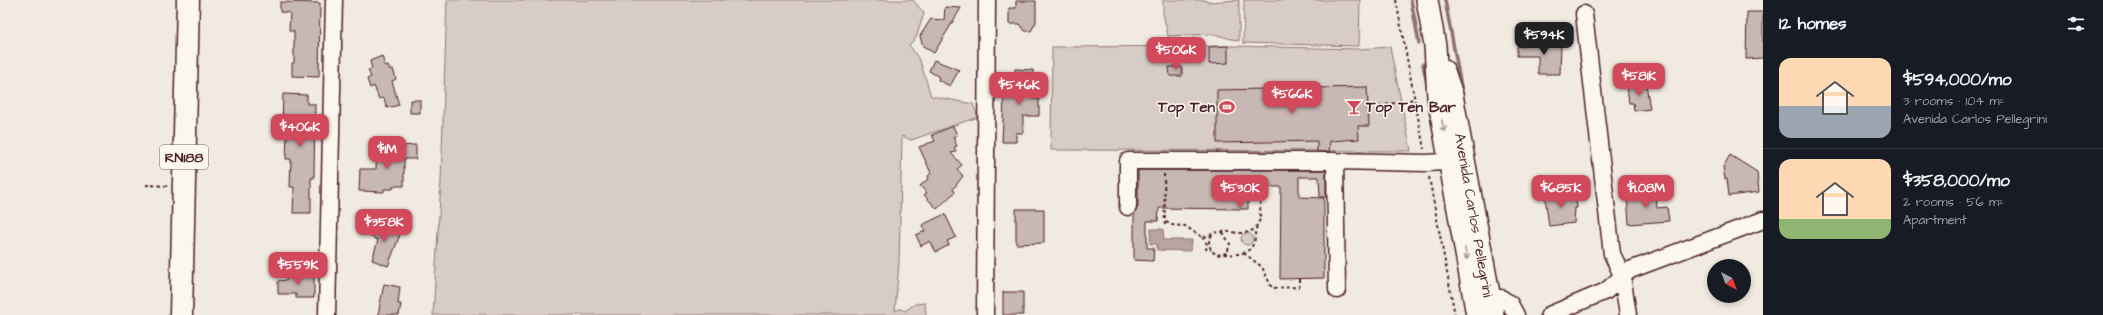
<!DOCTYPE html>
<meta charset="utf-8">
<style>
:root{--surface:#171b24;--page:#20242c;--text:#f1f3f6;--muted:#9ea1a6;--line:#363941;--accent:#d1495b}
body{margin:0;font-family:"Architects Daughter",sans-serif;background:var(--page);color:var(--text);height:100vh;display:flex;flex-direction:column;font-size:15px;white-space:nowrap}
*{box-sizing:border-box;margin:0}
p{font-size:13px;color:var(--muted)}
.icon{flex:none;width:22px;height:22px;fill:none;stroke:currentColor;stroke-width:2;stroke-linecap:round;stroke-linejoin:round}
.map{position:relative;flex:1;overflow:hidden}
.drawer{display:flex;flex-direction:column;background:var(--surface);width:340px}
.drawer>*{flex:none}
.needle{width:26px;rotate:138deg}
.buttons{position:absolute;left:1707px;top:259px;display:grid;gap:8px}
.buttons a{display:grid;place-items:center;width:44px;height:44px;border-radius:50%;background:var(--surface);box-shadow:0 2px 6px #0003;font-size:20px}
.price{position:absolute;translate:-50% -34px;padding:0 9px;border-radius:8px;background:var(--accent);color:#fff;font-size:13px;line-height:26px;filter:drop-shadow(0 1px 2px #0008)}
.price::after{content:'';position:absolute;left:50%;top:24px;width:12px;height:9px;margin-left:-6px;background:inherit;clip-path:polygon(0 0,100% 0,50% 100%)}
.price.active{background:#222;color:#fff}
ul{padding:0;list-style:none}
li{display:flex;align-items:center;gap:12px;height:100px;padding:0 16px}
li+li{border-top:1px solid var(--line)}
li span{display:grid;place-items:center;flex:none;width:112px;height:80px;border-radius:12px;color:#555}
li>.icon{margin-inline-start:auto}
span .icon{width:48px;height:48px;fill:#fffc;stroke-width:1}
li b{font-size:17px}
h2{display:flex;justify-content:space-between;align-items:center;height:48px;padding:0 16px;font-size:17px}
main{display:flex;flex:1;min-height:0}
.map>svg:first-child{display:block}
.green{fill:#d8ccc6;stroke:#917678}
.water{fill:#b8a4a2;stroke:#8c6f72}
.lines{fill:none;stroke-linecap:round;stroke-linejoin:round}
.stream{stroke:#8c6f72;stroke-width:3.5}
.building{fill:#c8b8b3;stroke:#4a1f2b}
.minor-casing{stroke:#4a1f2b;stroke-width:19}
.major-casing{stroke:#4a1f2b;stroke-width:24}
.highway-casing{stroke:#4a1f2b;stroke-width:25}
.path{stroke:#4a1f2b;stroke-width:2;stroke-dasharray:3 3;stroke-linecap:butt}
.minor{stroke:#fbf7ec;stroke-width:16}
.major{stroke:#fbf7ec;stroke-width:21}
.highway{stroke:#fbf7ec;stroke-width:22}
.oneway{stroke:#ab9695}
.labels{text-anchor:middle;stroke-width:3;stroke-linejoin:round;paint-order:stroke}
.shield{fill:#fbf7ec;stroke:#7f6065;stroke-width:1}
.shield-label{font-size:14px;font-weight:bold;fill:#4a1f2b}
.poi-label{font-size:15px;font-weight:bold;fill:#4a1f2b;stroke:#fbf7ec;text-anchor:end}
.street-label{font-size:15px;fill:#4a1f2b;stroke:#fbf7ec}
</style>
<main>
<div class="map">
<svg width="1763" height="315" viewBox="0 0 1763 315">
<rect width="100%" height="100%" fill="#f0eae0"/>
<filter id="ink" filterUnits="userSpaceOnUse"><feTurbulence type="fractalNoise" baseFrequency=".025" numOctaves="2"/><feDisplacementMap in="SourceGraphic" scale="8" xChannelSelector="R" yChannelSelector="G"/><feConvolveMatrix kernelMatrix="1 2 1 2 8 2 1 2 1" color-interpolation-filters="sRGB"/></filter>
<g filter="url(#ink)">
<!-- green -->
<path class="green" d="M447,0H913L924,13L916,38L909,45L920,61L931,96L973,104L978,117L911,140L902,136L899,263L895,311L900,309L905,311L915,304L925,303L926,315H433L441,181Z
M1163,0H1205L1207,2L1239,0V41L1213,34L1168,36L1163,13Z
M1244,0H1360L1359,46L1243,43Z
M1231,46L1359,49L1390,47L1411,151L1051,150L1052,47Z
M1241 239a6 6 0 1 1 12 0a6 6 0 1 1-12 0Z"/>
<!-- water -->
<path class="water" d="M1151,229H1163L1164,240H1192L1191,251L1157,250V244H1150Z"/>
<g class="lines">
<!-- stream -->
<path class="stream" d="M1411,0L1419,43
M1445,0L1463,97
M1423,64L1428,90"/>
</g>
<!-- building -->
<path class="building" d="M1016,1H1036V22L1031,31H1025L1020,24H1009V8H1016Z
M280,2L320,3L319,77L292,76V63H294V31H289L290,13L280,12Z
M945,7L961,8L934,53L923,46L920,36L931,19L944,20Z
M1747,12H1763V58L1746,59Z
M1525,43L1561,44L1560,74H1538V56H1517V46H1525Z
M1228,46V63L1209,64V47Z
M382,56L385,66H388L390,70L393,69L396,79L392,81L399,105L387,108L384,98L379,99L374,86L370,88L367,79L371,77L368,70L372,69L370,61Z
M934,60L959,70L950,86L938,80L939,77L929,71Z
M1169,67H1182V76H1170Z
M1015,69L1033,70V99H1039V116H1023V133H1016V142H1002L1004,98H1016Z
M1646,84L1650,109L1634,111L1633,103H1629L1627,86Z
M1367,87L1369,126H1358L1359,139L1330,141L1329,152H1317V141L1217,143V90Z
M283,94L307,95V104H315L314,178H311V213H293L294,187H290L291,159H286L287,133H284V126H282Z
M410,100H420V113H410Z
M953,126L957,135L953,137L957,146L954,148L956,152L951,153L962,165L957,169L963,176L953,189L955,192L937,209L924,195L927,193L920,186L929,178L928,176L931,173L919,147L935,141L932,135Z
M413,145H416V159H404V186H393V189H384V192L359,191L360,169H376L377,149H402V146Z
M1730,155L1757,172L1759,192L1729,196L1727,179H1725L1723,167Z
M1138,170H1326V197H1320L1319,177H1299V197L1324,198V278L1280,279L1281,187H1248V209L1159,208L1158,221H1147V248H1154L1153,261L1134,260V214L1138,207Z
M1656,190L1657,208L1667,207L1669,221L1629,224L1627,195Z
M1575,194L1577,208H1575L1574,223L1549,226L1545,197Z
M1016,209H1044V243L1016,244Z
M945,214L956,237L947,241L949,245L936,252L930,241L921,246L916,235L925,231L922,225Z
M373,223L401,232L388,266L372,260L378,240L369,236Z
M287,274H314V298H296V294H278V281L287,280Z
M384,284L400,287L398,304H401L399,315H378Z
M1003,292H1023V315H1003Z"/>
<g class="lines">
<defs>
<path id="minor" d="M1584,14L1612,254L1622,275L1628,315
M1335,161L1337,290
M1128,207V161H1335L1426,163L1461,161
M1480,300L1501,298L1510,304L1516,315
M327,315L334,0
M985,315L987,0
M1549,315L1606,291L1630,270L1763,220"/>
<path id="major" d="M1427,0L1435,46L1438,97L1477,315
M1444,71L1452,95L1493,315"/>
<path id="highway" d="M181,315L188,0"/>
</defs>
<!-- minor casing -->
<use href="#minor" class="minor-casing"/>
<!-- major casing -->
<use href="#major" class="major-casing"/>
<!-- highway casing -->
<use href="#highway" class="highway-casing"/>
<!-- path -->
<path class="path" d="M1396,0L1424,149
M1380,106L1414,99
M1164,174L1165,227
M1429,177L1455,315
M146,185L168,186
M1166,222L1172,225L1185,226L1202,237C1209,237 1213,232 1220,232C1236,230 1252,241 1260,219L1261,174
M1212,235C1206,242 1210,251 1217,255L1227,253L1230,244L1222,231
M1202,237L1207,244L1206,249L1211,250
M1244,253L1262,267L1272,288L1299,287V279
M1224,254C1235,255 1250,255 1254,242C1256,237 1254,232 1257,227"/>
<!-- minor -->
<use href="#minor" class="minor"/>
<!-- major -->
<use href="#major" class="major"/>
<!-- highway -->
<use href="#highway" class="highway"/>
</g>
<!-- one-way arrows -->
<defs><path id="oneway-shaft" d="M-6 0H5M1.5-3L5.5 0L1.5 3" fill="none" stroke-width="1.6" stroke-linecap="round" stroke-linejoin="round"/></defs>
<g class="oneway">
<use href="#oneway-shaft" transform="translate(1443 126) rotate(80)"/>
<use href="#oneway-shaft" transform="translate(1466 254) rotate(80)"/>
</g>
</g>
<!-- icons -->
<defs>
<symbol id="stadium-bare" viewBox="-9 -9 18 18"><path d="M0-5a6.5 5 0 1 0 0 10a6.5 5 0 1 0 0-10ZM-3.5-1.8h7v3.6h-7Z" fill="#d1495b" stroke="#fbf7ec" stroke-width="2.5" paint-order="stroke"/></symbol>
<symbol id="bar-bare" viewBox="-9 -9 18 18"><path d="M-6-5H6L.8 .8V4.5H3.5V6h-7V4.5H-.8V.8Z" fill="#d1495b" stroke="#fbf7ec" stroke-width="2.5" paint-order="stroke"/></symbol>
</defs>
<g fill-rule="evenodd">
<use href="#stadium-bare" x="1216" y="96" width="22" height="22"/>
<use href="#bar-bare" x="1343" y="96" width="22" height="22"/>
</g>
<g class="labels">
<!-- shield labels -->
<rect class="shield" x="160" y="145" width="48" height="24" rx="3"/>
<g class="shield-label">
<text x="184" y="162">RN188</text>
</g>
<!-- poi labels -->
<g class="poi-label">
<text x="1215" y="112">Top Ten</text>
<text x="1366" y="112" text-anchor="start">Top Ten Bar</text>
</g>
<!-- street labels -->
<g class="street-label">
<text transform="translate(1474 215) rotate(80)" y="5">Avenida Carlos Pellegrini</text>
</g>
</g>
</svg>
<div class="buttons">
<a><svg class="needle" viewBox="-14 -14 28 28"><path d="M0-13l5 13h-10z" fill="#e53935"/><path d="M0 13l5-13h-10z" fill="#9ea1a6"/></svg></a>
</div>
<b class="price active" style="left:1544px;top:56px">$594K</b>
<b class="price" style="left:1176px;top:71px">$506K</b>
<b class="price" style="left:1639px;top:97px">$581K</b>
<b class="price" style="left:1019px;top:106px">$546K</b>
<b class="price" style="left:1292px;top:115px">$566K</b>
<b class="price" style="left:300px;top:148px">$406K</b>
<b class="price" style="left:387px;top:170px">$1M</b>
<b class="price" style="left:1240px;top:209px">$530K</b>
<b class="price" style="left:1561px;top:209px">$685K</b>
<b class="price" style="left:1646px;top:209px">$1.08M</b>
<b class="price" style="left:384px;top:243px">$358K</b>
<b class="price" style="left:298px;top:286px">$559K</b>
</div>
<section class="drawer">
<h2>12 homes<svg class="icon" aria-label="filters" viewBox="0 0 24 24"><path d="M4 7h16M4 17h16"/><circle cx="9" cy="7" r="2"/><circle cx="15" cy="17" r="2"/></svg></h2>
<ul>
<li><span style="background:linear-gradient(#ffd9b3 60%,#9aa5b1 0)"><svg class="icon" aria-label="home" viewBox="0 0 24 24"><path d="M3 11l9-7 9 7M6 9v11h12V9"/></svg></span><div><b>$594,000/mo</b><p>3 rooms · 104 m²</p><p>Avenida Carlos Pellegrini</p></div></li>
<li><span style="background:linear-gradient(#ffd9b3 75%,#8fb573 0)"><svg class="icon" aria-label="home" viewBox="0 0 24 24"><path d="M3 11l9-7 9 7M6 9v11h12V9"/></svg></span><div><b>$358,000/mo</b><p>2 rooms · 56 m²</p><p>Apartment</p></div></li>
</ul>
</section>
</main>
